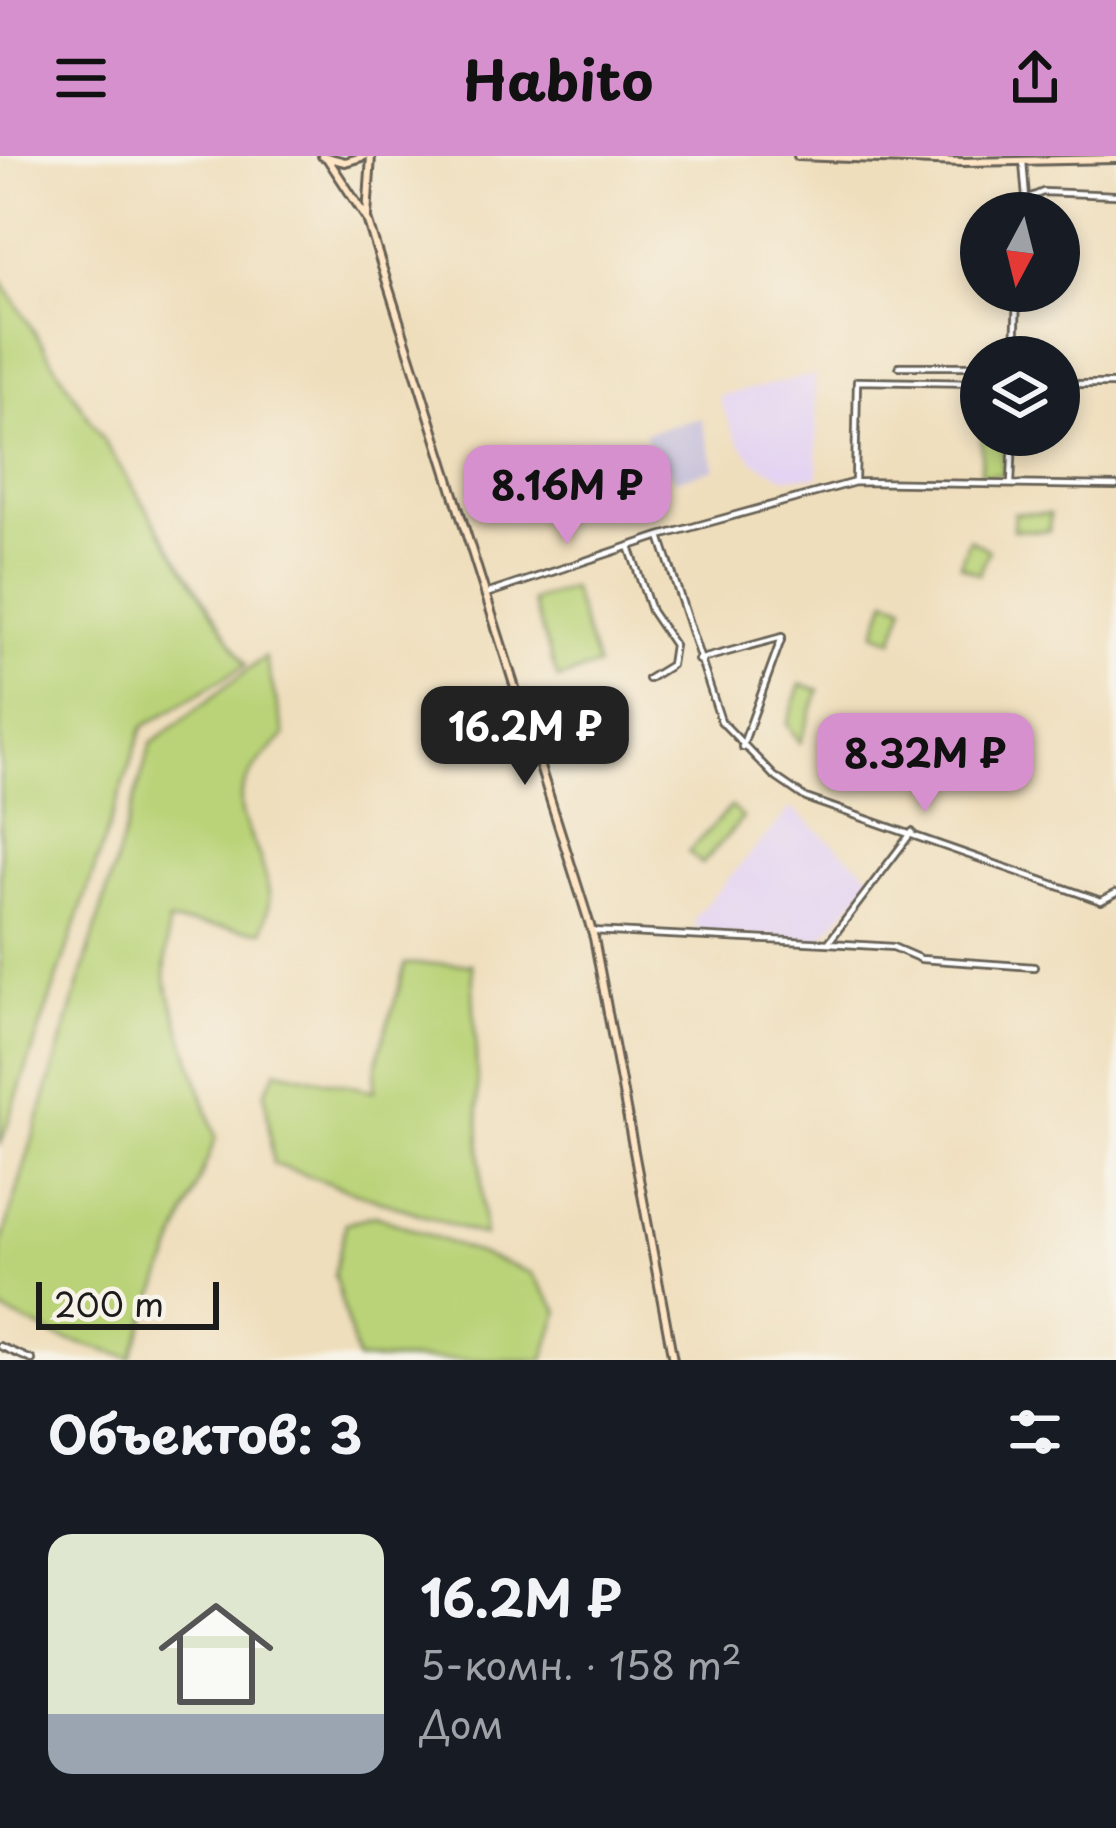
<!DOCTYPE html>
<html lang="ru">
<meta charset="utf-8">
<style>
:root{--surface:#171b24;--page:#20242c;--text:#f1f3f6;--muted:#9ea1a6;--accent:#d690ce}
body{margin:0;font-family:"Playpen Sans",sans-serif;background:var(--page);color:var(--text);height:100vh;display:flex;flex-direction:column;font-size:45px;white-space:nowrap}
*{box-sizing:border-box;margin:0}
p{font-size:39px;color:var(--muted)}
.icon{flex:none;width:66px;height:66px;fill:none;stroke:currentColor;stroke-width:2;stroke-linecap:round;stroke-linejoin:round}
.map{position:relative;height:1204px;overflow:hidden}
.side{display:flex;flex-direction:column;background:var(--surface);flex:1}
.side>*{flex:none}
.needle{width:78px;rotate:187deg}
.fabs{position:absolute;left:960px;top:36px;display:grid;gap:24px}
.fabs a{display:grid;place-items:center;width:120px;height:120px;border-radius:50%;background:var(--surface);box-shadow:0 6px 18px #0003;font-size:60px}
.scale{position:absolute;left:36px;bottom:30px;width:183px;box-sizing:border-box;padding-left:12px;border:6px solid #1c1c1c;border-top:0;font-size:33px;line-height:42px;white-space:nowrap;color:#1c1c1c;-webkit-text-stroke:9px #f7f3e8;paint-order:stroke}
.price{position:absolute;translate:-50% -102px;padding:0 27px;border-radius:24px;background:var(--accent);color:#111;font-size:39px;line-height:78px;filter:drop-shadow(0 3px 6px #0008)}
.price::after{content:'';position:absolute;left:50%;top:72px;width:36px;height:27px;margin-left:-18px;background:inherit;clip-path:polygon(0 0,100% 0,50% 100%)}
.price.on{background:#222;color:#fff}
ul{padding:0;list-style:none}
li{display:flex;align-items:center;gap:36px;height:300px;padding:0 48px}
li span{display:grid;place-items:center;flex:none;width:336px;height:240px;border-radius:24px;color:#555}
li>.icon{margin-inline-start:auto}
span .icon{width:144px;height:144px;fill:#fffc;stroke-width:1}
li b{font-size:51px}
h2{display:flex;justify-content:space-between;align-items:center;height:144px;padding:0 48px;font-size:51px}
header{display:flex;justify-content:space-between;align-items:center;height:156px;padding:0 48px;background:var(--accent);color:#111;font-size:54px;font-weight:700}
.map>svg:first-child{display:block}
.built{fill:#e4d3f2}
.industrial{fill:#c6c0da}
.green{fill:#bad378;stroke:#6b784a;stroke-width:3}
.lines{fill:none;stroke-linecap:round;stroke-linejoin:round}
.street-casing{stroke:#666054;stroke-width:10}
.secondary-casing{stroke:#666054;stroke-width:12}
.street{stroke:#fff;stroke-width:4.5}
.secondary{stroke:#fee5c5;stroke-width:6}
</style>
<header><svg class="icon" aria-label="menu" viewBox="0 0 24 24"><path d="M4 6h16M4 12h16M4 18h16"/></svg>Habito<svg class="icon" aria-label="share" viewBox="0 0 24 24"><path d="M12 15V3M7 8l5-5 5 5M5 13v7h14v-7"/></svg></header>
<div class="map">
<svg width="1116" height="1204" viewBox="0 0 1116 1204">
<rect width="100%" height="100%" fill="#f7f3e8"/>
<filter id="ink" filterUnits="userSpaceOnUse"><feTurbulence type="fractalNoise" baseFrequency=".00833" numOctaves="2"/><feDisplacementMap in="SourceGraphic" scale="24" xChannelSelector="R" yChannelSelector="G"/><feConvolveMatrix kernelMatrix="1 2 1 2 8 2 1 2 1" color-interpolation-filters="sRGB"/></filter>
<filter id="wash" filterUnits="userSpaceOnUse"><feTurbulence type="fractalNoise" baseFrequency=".004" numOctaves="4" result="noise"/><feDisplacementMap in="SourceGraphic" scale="48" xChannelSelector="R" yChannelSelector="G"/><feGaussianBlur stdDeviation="2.7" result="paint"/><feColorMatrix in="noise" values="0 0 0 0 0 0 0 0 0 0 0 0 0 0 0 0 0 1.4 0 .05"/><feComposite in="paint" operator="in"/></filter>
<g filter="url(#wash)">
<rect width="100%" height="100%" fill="#efdebc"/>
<!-- built -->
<path class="built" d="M815,219L818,321H783L753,304L736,282L718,240Z
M791,652L874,722L819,784L697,776L694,762Z"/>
<!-- industrial -->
<path class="industrial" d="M701,262L715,313L675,324L667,309L653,312L644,277Z"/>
<!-- green -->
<path class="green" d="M0,122L246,509L143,571L0,990Z
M982,279H1003V319L981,318Z
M1014,357L1050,358L1049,375L1013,374Z
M969,383L989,394L979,418L960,409Z
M571,432L597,510L558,523L532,445Z
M887,443L905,449L893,484L875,477Z
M265,501L285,580C202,655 259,661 269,738C270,749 265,764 263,775L168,766L165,824L216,981L131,1202L60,1182L0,1154V1092L151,588Z
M801,528L819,534L800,587L787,568Z
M731,651L743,662L702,708L688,696Z
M405,808H472L484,1080L273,1008L265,936L277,914L374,935C375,890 396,853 405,808Z
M375,1059L531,1117L559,1155L544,1204H357L334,1118L346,1067Z"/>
</g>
<g filter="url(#ink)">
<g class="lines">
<defs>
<path id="street" d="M1023,6L1026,42
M1023,57L1026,43L1043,36L1116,39
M1015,201L1017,135
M899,210H981
M1059,228H1116
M855,326L857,225L981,227
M1011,328L1013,279
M1116,330L855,326L660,380L721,565L774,620L806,642L1101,745L1116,737
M629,390L651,455L674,489L671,509L648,523
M486,438L660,380
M698,504L782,481
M742,591L782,481
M592,775L828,787L912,676
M828,787L893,791L921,803L1034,811
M0,1190L32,1204"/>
<path id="secondary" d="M322,0L345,6L365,0
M798,0L962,6L1116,3
M327,2L367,63L594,782L673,1204
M367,60L371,0"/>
</defs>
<!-- street casing -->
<use href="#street" class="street-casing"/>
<!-- secondary casing -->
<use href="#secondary" class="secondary-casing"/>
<!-- street -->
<use href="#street" class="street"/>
<!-- secondary -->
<use href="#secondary" class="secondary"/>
</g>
</g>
</svg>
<div class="fabs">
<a><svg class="needle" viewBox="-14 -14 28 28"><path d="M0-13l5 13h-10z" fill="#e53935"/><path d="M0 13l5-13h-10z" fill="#9ea1a6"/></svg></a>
<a><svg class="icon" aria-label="layers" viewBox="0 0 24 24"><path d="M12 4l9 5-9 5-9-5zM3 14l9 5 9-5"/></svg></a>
</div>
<div class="scale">200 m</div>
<b class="price" style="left:567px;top:391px">8.16M ₽</b>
<b class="price on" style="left:525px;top:632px">16.2M ₽</b>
<b class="price" style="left:925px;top:659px">8.32M ₽</b>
</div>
<section class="side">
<h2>Объектов: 3<svg class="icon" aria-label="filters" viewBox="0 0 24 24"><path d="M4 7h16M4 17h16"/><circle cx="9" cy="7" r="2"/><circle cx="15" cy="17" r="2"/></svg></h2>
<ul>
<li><span style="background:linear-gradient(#dfe7d0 75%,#9aa5b1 0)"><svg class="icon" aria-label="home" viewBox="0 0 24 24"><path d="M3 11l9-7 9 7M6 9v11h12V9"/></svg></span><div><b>16.2M ₽</b><p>5-комн. · 158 m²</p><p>Дом</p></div></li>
</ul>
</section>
